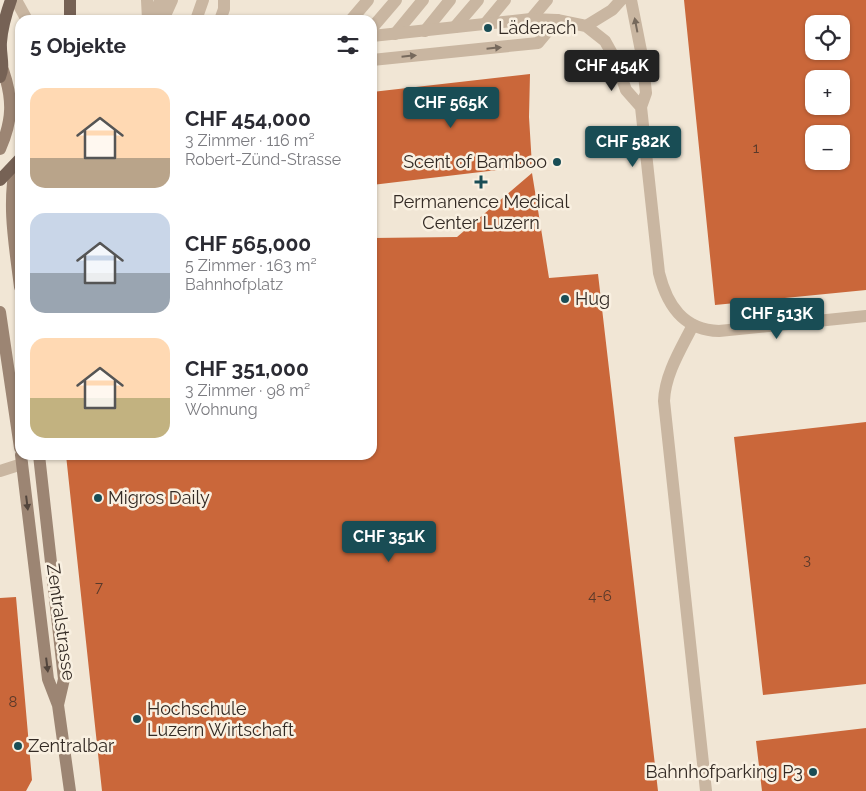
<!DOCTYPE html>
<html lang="de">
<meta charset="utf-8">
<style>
:root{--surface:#fff;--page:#f7f7f7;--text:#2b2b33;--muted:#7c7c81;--accent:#194d55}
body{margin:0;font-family:Raleway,sans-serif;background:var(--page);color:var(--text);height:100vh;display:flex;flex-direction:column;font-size:19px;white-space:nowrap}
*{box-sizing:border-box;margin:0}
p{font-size:16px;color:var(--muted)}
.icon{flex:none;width:28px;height:28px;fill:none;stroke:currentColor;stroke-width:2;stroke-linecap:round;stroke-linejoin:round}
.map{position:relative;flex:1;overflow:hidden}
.panel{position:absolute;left:15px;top:15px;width:362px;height:445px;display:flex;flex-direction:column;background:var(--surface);border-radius:15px;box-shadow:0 1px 4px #0004}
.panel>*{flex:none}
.buttons{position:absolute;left:805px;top:15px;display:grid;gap:10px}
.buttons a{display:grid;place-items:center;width:45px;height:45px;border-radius:10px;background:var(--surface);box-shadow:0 1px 4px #0004;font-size:25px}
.price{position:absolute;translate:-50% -42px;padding:0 11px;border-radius:5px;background:var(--accent);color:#fff;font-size:16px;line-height:32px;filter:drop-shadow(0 1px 2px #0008)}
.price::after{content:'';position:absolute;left:50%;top:30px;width:15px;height:11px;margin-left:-8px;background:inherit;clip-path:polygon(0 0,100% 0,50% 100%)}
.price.selected{background:#222;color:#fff}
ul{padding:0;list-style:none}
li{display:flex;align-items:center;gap:15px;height:125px;padding:0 15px}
li span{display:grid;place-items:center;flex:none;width:140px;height:100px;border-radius:15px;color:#555}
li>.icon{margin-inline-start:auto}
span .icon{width:60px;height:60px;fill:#fffc;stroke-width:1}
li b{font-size:21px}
h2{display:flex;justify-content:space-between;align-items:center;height:60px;padding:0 15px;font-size:21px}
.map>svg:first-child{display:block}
.building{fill:#ca673a;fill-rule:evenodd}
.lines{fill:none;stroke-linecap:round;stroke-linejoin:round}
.service{stroke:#c9b6a1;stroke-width:12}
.minor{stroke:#c9b6a1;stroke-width:12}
.secondary{stroke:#9c8573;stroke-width:12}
.primary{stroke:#766255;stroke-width:12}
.oneway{fill:#76695c}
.oneway2{fill:#52453c}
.poi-dot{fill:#194d55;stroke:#f9f0e1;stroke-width:2}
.labels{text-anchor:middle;stroke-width:5;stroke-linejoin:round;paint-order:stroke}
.number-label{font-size:15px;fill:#59392a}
.poi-label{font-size:18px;fill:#332a24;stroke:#f9f0e1;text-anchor:start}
.street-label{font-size:18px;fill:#332a24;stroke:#f9f0e1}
</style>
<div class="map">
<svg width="866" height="791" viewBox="0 0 866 791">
<rect width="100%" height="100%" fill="#f1e6d5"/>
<!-- building -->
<path class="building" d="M684,0H866V290L715,305ZM814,24H841V51H814ZM814,79H841V106H814ZM814,134H841V161H814Z
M530,74L529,117L532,166L372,185V92Z
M532,173L549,278L598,274L658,791H102L66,455H372V238L457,237Z
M866,422V684L763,695L734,437Z
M16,597L32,780L26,791H0V598Z
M866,728V791H762L756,741Z"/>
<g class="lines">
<!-- service -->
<path class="service" d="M147,0L148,20
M531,19L547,0
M154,20L160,0
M163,20L172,0
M196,20L203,0
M220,20L224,9V0
M351,20L368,0
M485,24L505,0
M455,27L478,0
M372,28L396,0
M425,31L450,0
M395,34L423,0
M372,60L538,43L557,20
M693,325C681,349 665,374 664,401L706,791"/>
<!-- minor -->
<path class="minor" d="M16,0L27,20
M631,0L642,56L646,93L641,107L659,273C667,305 683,330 719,331L866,316
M586,26L605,41L615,59L626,90L641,107
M372,36L531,19L557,20L586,26L612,10L621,0
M0,471L22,464"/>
<!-- secondary -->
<path class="secondary" d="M0,149C13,120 13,99 3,70
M16,164C7,205 15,246 20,287
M0,312L20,448
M21,455L48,679L58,705L70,791
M39,455L64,679L58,705"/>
<!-- primary -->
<path class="primary" d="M70,0V20
M0,77C5,65 0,55 1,42C2,28 6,14 11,0
M0,180L20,159"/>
</g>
<!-- one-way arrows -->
<defs><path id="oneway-solid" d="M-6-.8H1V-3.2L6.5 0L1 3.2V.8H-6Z" transform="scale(1.25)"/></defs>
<g class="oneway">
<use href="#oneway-solid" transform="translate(636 25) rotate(-101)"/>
<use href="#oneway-solid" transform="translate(494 48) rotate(-6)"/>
<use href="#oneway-solid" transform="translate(409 56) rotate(-6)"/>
</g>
<g class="oneway2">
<use href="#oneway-solid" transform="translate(27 503) rotate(83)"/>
<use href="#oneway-solid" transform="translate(47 665) rotate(83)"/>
</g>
<!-- markers -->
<g class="poi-dot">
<circle cx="488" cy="28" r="5"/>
<circle cx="557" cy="162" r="5"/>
<path d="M478.5 174.5h5v5h5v5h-5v5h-5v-5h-5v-5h5z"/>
<circle cx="565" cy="299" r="5"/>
<circle cx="98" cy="498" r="5"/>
<circle cx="137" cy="719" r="5"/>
<circle cx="18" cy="746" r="5"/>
<circle cx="813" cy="772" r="5"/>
</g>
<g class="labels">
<!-- number labels -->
<g class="number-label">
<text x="756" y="153">1</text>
<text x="807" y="565">3</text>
<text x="99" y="592">7</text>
<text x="600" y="601">4-6</text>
<text x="13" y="707">8</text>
</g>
<!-- poi labels -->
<g class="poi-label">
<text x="498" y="34">Läderach</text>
<text x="547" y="168" text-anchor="end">Scent of Bamboo</text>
<text x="481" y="208" text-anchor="middle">Permanence Medical<tspan x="481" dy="21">Center Luzern</tspan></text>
<text x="575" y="305">Hug</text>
<text x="108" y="504">Migros Daily</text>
<text x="147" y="715">Hochschule<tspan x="147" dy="21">Luzern Wirtschaft</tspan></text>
<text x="28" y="752">Zentralbar</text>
<text x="803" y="778" text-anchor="end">Bahnhofparking P3</text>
</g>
<!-- street labels -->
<g class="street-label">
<text transform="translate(61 622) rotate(82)" y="6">Zentralstrasse</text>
</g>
</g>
</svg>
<div class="buttons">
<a><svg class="icon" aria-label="locate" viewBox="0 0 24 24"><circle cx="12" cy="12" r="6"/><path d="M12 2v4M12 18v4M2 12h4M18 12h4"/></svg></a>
<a>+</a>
<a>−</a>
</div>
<b class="price selected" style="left:612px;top:92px">CHF 454K</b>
<b class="price" style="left:451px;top:129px">CHF 565K</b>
<b class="price" style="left:633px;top:168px">CHF 582K</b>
<b class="price" style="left:777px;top:340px">CHF 513K</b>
<b class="price" style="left:389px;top:563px">CHF 351K</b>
<section class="panel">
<h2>5 Objekte<svg class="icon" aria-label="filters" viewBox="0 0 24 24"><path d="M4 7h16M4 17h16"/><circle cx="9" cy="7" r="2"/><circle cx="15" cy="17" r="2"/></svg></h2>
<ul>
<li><span style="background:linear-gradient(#ffd9b3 70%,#b9a48a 0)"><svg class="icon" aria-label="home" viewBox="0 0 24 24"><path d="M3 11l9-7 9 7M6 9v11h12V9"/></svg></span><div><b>CHF 454,000</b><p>3 Zimmer · 116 m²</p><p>Robert-Zünd-Strasse</p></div></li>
<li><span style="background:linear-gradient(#c9d6e8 60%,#9aa5b1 0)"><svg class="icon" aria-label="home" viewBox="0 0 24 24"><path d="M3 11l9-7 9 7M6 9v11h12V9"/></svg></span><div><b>CHF 565,000</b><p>5 Zimmer · 163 m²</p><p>Bahnhofplatz</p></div></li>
<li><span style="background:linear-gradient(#ffd9b3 60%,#c2b280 0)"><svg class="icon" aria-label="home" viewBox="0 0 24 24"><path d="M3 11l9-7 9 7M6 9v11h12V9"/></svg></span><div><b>CHF 351,000</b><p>3 Zimmer · 98 m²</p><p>Wohnung</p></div></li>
</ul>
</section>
</div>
